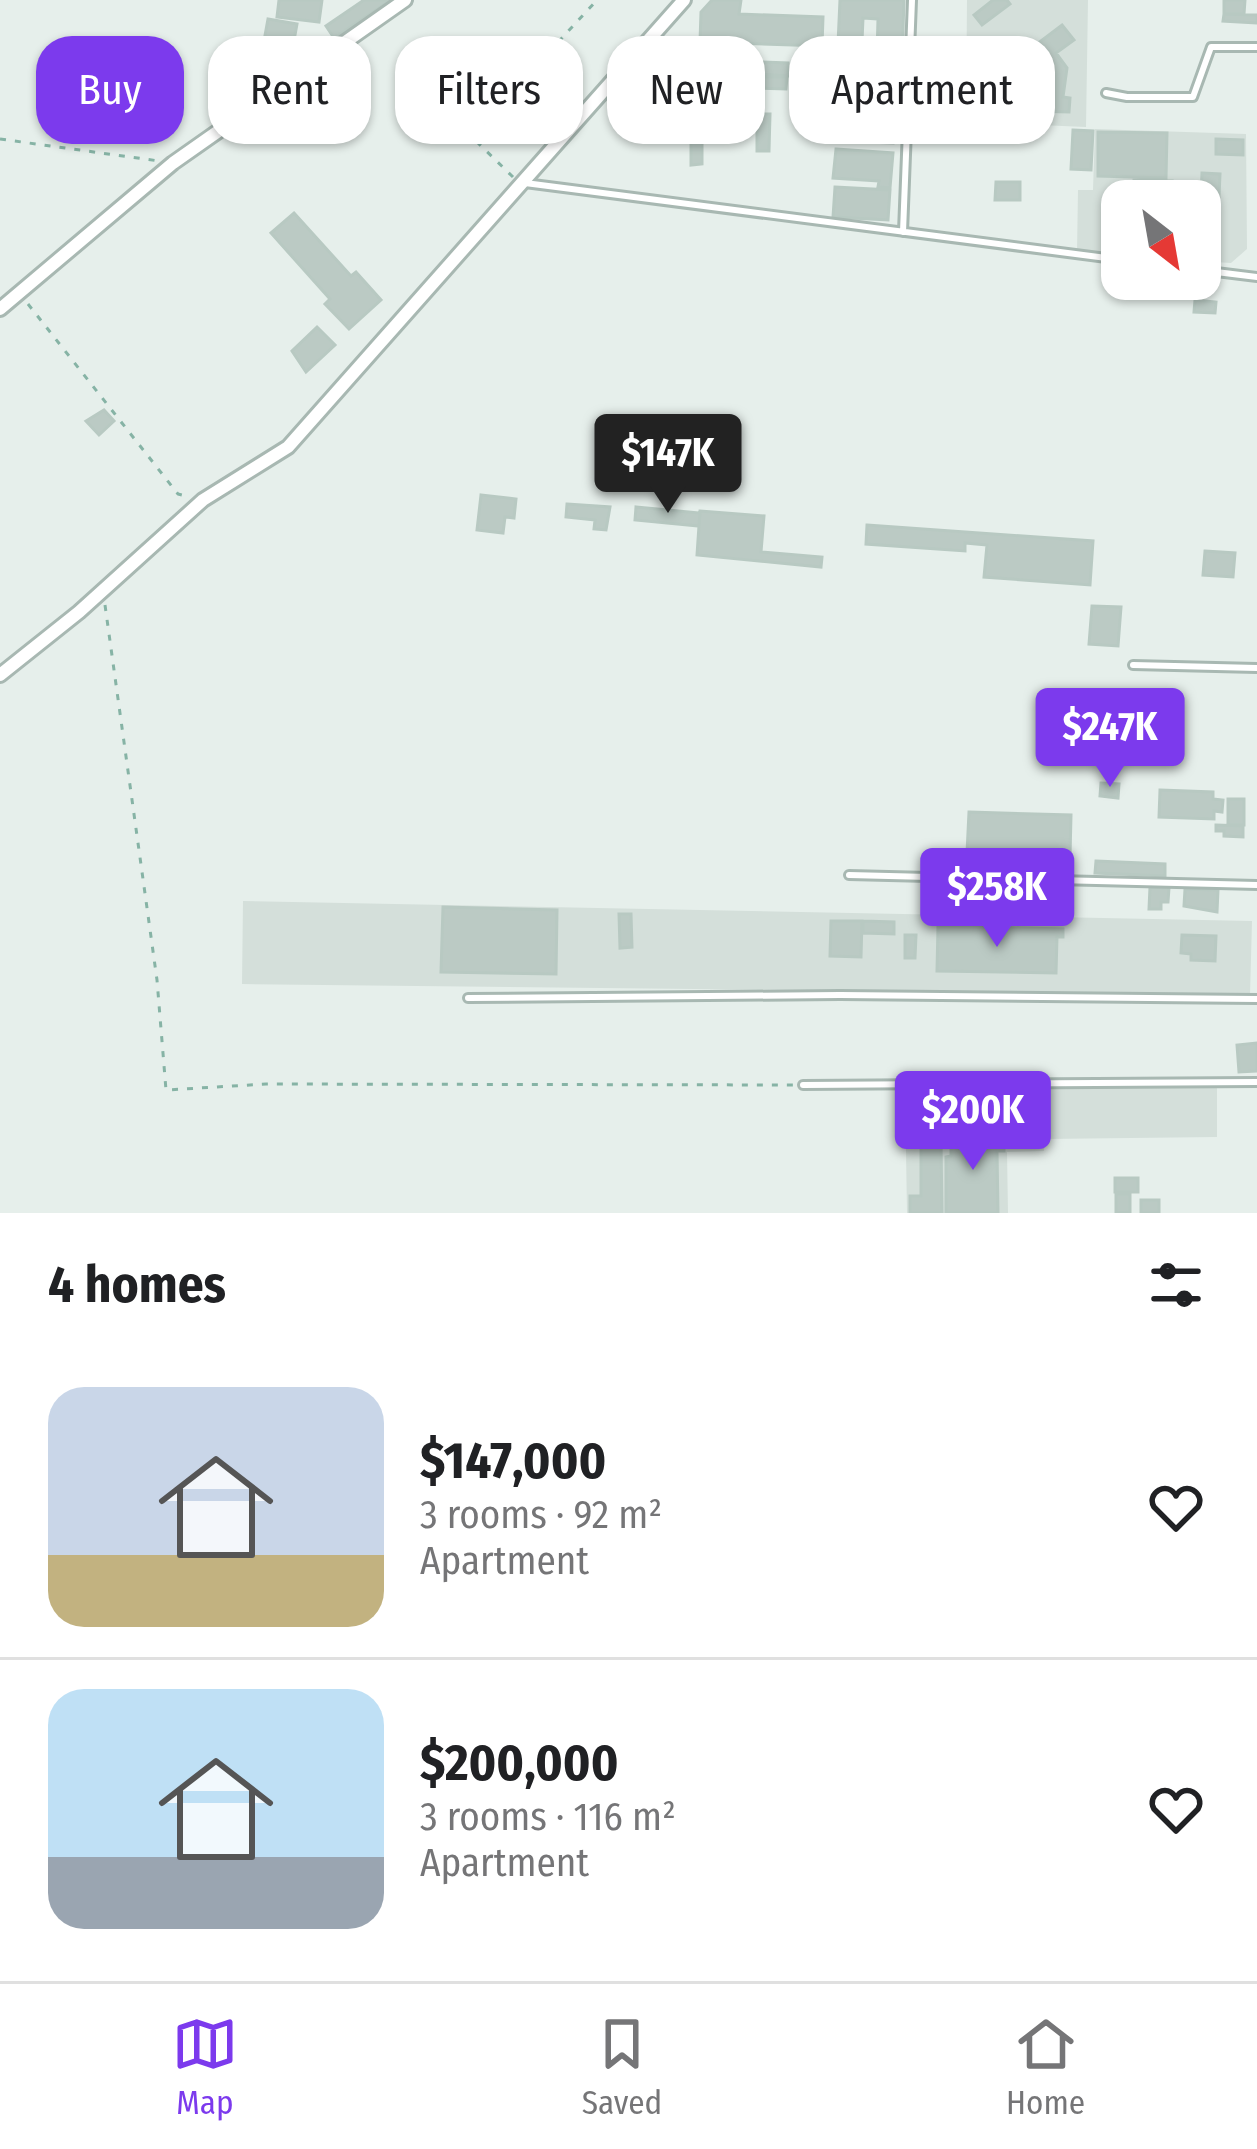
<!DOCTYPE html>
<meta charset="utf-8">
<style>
:root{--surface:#fff;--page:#f6f6f6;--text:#202124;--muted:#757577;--line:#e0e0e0;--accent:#7c3aed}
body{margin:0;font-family:"Fira Sans Condensed",sans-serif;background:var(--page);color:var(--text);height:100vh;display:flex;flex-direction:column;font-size:45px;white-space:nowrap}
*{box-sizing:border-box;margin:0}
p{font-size:39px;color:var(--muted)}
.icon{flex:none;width:66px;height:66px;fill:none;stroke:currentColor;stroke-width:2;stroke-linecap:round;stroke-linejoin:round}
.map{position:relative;height:1213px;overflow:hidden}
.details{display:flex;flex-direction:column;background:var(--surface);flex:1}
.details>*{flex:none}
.top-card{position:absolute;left:36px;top:36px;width:1185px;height:108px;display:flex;gap:24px}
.needle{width:78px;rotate:149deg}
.buttons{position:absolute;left:1101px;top:180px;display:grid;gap:24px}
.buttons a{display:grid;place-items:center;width:120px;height:120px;border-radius:24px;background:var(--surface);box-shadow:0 3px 9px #0004;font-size:60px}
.price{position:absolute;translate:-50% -102px;padding:0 27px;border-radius:12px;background:var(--accent);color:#fff;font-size:39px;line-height:78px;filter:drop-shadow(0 3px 6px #0008)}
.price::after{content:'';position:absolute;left:50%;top:72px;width:36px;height:27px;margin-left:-18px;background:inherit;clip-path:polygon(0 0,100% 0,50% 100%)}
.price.current{background:#222;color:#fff}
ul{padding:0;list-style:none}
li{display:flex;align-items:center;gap:36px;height:300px;padding:0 48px}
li+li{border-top:3px solid var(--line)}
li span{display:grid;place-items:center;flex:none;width:336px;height:240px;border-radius:36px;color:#555}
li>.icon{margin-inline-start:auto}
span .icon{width:144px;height:144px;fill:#fffc;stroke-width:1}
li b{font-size:51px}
h2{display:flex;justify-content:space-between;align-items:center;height:144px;padding:0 48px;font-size:51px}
.chip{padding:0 42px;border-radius:36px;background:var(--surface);box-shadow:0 3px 9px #0004;font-size:42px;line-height:108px}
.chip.current{background:var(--accent);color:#fff}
.tabs{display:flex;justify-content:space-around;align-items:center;height:168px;border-top:3px solid var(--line);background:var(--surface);font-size:33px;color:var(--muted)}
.tabs a{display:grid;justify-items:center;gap:6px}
.tabs .current{color:var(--accent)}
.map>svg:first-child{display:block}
.built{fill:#d4dfda}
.building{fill:#bbcac4;stroke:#b8c9c2;stroke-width:3}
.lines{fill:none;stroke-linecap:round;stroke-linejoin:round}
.lane-casing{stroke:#a8b8b2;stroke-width:12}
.street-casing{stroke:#a8b8b2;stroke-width:18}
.path{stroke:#86b3a5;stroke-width:3;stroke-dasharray:6 9;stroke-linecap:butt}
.lane{stroke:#fff;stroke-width:6}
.street{stroke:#fff;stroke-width:12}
</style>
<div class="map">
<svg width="1257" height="1213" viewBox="0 0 1257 1213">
<rect width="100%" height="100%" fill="#e6efeb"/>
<!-- built -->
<path class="built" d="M967,0H1088L1086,127L966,122Z
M1095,129L1246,134L1247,249L1231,263L1200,261V201H1122V256L1077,252L1078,190H1093Z
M243,901L1252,921L1250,995L242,984Z
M1217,1085V1137L1045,1139L1044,1151L1007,1152L1008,1213H907L905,1090Z"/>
<!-- building -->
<path class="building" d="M279,0H322L319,22L277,17Z
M364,0H391L334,38L326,26Z
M712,0H741L739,14L823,17L822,46L700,42L701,12Z
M840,0H904L901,90L876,89L878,19L863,18L860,88H836Z
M993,0H1007L1010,4L982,25L974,15Z
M1224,0H1245L1244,14H1224Z
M1224,14L1257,15V23L1223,21Z
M268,19L297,24L289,68L260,63Z
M1062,25L1074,40L1056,53L1067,68L1063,97L1070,98L1069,112L1026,111L1009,89L981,110L970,95Z
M918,57L966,59V80L917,78Z
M759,62L788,63V76L759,74Z
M759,77H787L786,89L758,88Z
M836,90L900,92L899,113L835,111Z
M757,114H770L769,151H757Z
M837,115L894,117L893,143L836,141Z
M1073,130L1093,131L1091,170L1071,169Z
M1098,132L1167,133L1166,178L1098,176Z
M702,139V164L691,165V140Z
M1216,139L1243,140V155L1216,154Z
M836,149L893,153L890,188L878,187L879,181L833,178Z
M1202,173L1220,174L1219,197H1201Z
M1134,180L1172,181L1171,191L1134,190Z
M996,182H1020V200H995Z
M835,187L890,190L888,220L833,217Z
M1137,192L1172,193V201H1137Z
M294,213L351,276L356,272L381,300L349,329L325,304L330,299L271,233Z
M1195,300L1216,302L1215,313L1194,312Z
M317,327L335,345L306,372L292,351Z
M104,410L114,421L99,435L86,421Z
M481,495L516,499L514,518L505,517L503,533L477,530Z
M567,504L610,507L606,530L594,529L595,520L566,517Z
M636,507L700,513L699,526L635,520Z
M700,511L764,516L761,552L822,557L821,567L697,555Z
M867,525L1093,541L1090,585L984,577L987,545L965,543V551L866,544Z
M1205,551L1235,553L1233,577L1203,575Z
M1092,606L1121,607L1118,646L1089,644Z
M1101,783L1119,784L1118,798L1100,796Z
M1160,790L1213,792V799L1223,800L1222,812L1214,811V819L1159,817Z
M1228,799H1244V825H1228Z
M969,812L1071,815L1070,857L1047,856V868L988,866L989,853L986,858L967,853Z
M1216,825L1243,826V837L1224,836V831H1216Z
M1096,861L1165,864V876L1095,873Z
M1150,887L1169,888L1168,902H1161V909H1149Z
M1185,889L1218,890L1217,912L1184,906Z
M443,907L557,910L556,974L441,972Z
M619,914H631L632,947L620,948Z
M831,921H862L861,957L830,956Z
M863,921L894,922V934L863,933Z
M938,926L1063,929V937H1057L1056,973L937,971Z
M905,935H916L915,958H905Z
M1182,935L1216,936L1215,961L1191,960V954L1181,953Z
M1257,1043V1071L1239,1072L1237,1045Z
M1035,1129V1146L1007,1147V1130Z
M921,1130H947V1142H941L942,1213H910V1196H921Z
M1004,1133V1151H997L998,1213H946V1157L951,1156V1134Z
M1115,1178H1138V1192H1115Z
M1116,1194H1130V1212L1116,1213Z
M1141,1200H1159V1213H1141Z"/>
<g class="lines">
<defs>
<path id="lane" d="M1106,93L1127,97H1193L1211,47H1257
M525,183L1122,260
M903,232L912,0
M1200,270L1257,277
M1133,665L1257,668
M849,875L1257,885
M468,998L840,995L1257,999
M803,1085L1257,1082"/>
<path id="street" d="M0,309L173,163L405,0
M0,675L79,612L203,500L288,447L684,0"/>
</defs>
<!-- lane casing -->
<use href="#lane" class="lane-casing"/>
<!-- street casing -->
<use href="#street" class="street-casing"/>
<!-- path -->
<path class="path" d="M0,139L159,161
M513,177L474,139L466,125L537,65L597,0
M28,304L178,494L190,497
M105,605L157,980L166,1090L266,1084L794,1085"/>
<!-- lane -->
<use href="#lane" class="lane"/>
<!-- street -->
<use href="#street" class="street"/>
</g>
</svg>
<div class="buttons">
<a><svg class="needle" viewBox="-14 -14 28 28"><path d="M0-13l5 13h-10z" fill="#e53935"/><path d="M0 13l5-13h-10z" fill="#757577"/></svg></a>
</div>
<b class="price current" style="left:668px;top:516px">$147K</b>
<b class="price" style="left:1110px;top:790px">$247K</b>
<b class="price" style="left:997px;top:950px">$258K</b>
<b class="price" style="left:973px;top:1173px">$200K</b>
<div class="top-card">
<a class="chip current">Buy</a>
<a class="chip">Rent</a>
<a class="chip">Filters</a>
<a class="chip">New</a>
<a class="chip">Apartment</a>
</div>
</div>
<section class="details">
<h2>4 homes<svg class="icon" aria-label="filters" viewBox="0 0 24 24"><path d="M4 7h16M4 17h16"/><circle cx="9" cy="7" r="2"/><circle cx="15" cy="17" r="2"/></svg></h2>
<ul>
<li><span style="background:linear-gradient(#c9d6e8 70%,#c2b280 0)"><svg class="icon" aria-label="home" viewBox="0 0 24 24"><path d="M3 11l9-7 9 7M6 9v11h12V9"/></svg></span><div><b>$147,000</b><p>3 rooms · 92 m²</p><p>Apartment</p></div><svg class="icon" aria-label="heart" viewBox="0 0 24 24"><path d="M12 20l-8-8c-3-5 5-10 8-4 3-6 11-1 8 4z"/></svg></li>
<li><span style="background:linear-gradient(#bfe0f5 70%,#9aa5b1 0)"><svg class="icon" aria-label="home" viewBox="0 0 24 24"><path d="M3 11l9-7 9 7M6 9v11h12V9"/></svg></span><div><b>$200,000</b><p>3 rooms · 116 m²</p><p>Apartment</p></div><svg class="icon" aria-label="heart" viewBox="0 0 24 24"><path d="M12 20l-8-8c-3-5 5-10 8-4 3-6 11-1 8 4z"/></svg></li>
</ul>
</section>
<nav class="tabs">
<a class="current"><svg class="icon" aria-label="map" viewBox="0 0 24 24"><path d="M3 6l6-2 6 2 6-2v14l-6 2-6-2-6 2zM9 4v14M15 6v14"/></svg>Map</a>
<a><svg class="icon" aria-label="saved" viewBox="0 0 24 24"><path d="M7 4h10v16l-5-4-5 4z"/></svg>Saved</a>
<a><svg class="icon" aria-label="home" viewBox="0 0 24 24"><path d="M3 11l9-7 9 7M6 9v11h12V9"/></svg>Home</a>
</nav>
